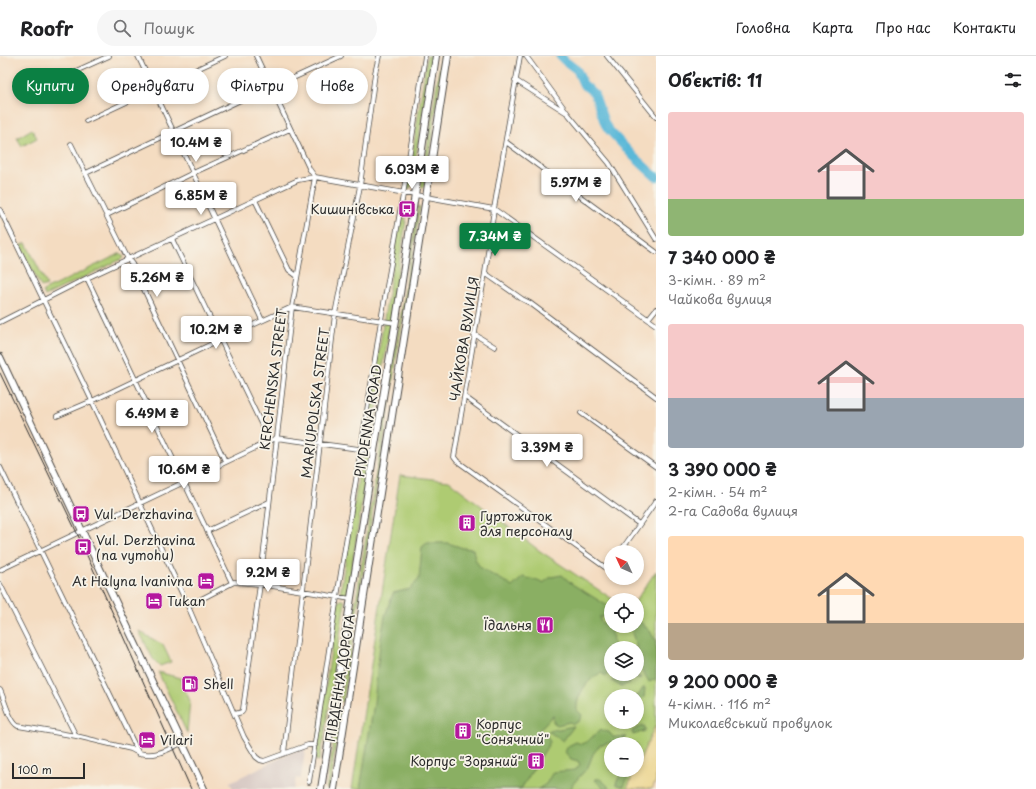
<!DOCTYPE html>
<html lang="uk">
<meta charset="utf-8">
<style>
:root{--surface:#fff;--page:#f6f6f6;--text:#202124;--muted:#757577;--line:#e0e0e0;--accent:#0b8043}
body{margin:0;font-family:"Playpen Sans",sans-serif;background:var(--page);color:var(--text);height:100vh;display:flex;flex-direction:column;font-size:15px;white-space:nowrap}
*{box-sizing:border-box;margin:0}
p{font-size:13px;color:var(--muted)}
.icon{flex:none;width:22px;height:22px;fill:none;stroke:currentColor;stroke-width:2;stroke-linecap:round;stroke-linejoin:round}
.map{position:relative;flex:1;overflow:hidden}
.sheet{display:flex;flex-direction:column;background:var(--surface);width:380px}
.sheet>*{flex:none}
.top-card{position:absolute;left:12px;top:12px;width:380px;height:36px;display:flex;gap:8px}
.needle{width:26px;rotate:314deg}
.buttons{position:absolute;left:604px;top:489px;display:grid;gap:8px}
.buttons a{display:grid;place-items:center;width:40px;height:40px;border-radius:50%;background:var(--surface);box-shadow:0 2px 6px #0003;font-size:20px}
.scale{position:absolute;left:12px;bottom:10px;width:73px;box-sizing:border-box;padding-left:4px;border:2px solid #2b2b2b;border-top:0;font-size:11px;line-height:14px;white-space:nowrap;color:#2b2b2b;-webkit-text-stroke:3px #f7f3e8;paint-order:stroke}
.price{position:absolute;translate:-50% -34px;padding:0 9px;border-radius:4px;background:#fff;color:#222;font-size:13px;line-height:26px;filter:drop-shadow(0 1px 2px #0008)}
.price::after{content:'';position:absolute;left:50%;top:24px;width:12px;height:9px;margin-left:-6px;background:inherit;clip-path:polygon(0 0,100% 0,50% 100%)}
.price.on{background:var(--accent);color:#fff}
ul{padding:0;list-style:none}
li{display:grid;align-content:center;gap:8px;height:212px;padding:0 12px}
li span{display:grid;place-items:center;height:124px;border-radius:4px;color:#555}
li>.icon{margin-inline-start:auto}
span .icon{width:72px;height:72px;fill:#fffc;stroke-width:1}
li b{font-size:17px}
h2{display:flex;justify-content:space-between;align-items:center;height:48px;padding:0 12px;font-size:17px}
.tag{padding:0 14px;border-radius:18px;background:var(--surface);box-shadow:0 2px 6px #0003;font-size:14px;line-height:36px}
.tag.on{background:var(--accent);color:#fff}
header{display:flex;align-items:center;gap:24px;box-sizing:border-box;height:56px;padding:0 20px;background:var(--surface);border-bottom:1px solid var(--line)}
header strong{font-size:19px}
nav{display:flex;gap:22px;margin-inline-start:auto;font-size:14px}
.search{width:280px;height:36px;background:var(--page);display:flex;align-items:center;gap:10px;box-sizing:border-box;padding:0 14px;border-radius:22px;color:var(--muted);font-size:15px}
main{display:flex;flex:1;min-height:0}
.map>svg:first-child{display:block}
.industrial{fill:#d0c0bc}
.green{fill:#aecb72;stroke:#6c7b4e;fill-rule:evenodd}
.forest{fill:#8aaf64;stroke:#5a6d48}
.sand{fill:#eeda9e;stroke:#8c8264}
.lines{fill:none;stroke-linecap:round;stroke-linejoin:round}
.river{stroke:#5ab8d8;stroke-width:9}
.street-casing{stroke:#494642;stroke-width:5.5}
.primary-casing{stroke:#494642;stroke-width:8}
.street{stroke:#fff;stroke-width:4}
.primary{stroke:#fff;stroke-width:6}
.tram{stroke:#2b2b2b;stroke-width:1}
.labels{text-anchor:middle;stroke-width:3.5;stroke-linejoin:round;paint-order:stroke}
.poi-label{font-size:13px;fill:#2b2b2b;stroke:#f7f3e8;text-anchor:start}
.street-label{font-size:13px;fill:#2b2b2b;stroke:#f7f3e8}
</style>
<header>
<strong>Roofr</strong>
<div class="search"><svg class="icon" aria-label="search" viewBox="0 0 24 24"><circle cx="10" cy="10" r="6"/><path d="M15 15l6 6"/></svg>Пошук</div>
<nav><a>Головна</a><a>Карта</a><a>Про нас</a><a>Контакти</a></nav>
</header>
<main>
<div class="map">
<svg width="656" height="733" viewBox="0 0 656 733">
<rect width="100%" height="100%" fill="#f7f3e8"/>
<filter id="ink" filterUnits="userSpaceOnUse"><feTurbulence type="fractalNoise" baseFrequency=".025" numOctaves="2"/><feDisplacementMap in="SourceGraphic" scale="8" xChannelSelector="R" yChannelSelector="G"/><feConvolveMatrix kernelMatrix="1 2 1 2 8 2 1 2 1" color-interpolation-filters="sRGB"/></filter>
<filter id="wash" filterUnits="userSpaceOnUse"><feTurbulence type="fractalNoise" baseFrequency=".012" numOctaves="4" result="noise"/><feDisplacementMap in="SourceGraphic" scale="16" xChannelSelector="R" yChannelSelector="G"/><feGaussianBlur stdDeviation="0.9" result="paint"/><feColorMatrix in="noise" values="0 0 0 0 0 0 0 0 0 0 0 0 0 0 0 0 0 1.4 0 .05"/><feComposite in="paint" operator="in"/></filter>
<g filter="url(#wash)">
<rect width="100%" height="100%" fill="#f4dcc1"/>
<!-- industrial -->
<path class="industrial" d="M306,690L301,721L300,723L296,722L294,733H233L230,726Z"/>
<!-- green -->
<path class="green" d="M427,0H432L411,131L407,134Z
M441,0H444L424,131H421Z
M32,73L37,82L22,90L17,82Z
M403,143H405L406,165L371,390L366,391L364,389Z
M418,150L420,151L343,646L340,645Z
M26,187L47,229L41,231L20,190Z
M121,197L124,202L45,240L43,235Z
M362,397H366L369,399L348,537L342,540L340,538Z
M400,419L449,425L540,495L614,544H611V570H637L636,544L656,515V668L637,710V688H611V714H635L627,733H352ZM611,592H637V618H611ZM611,640H637V666H611Z
M341,544H344L345,547L323,689L322,691L319,705L315,704L338,546Z
M139,575L163,589L171,606L160,610L153,603Z
M158,616L180,622L190,645L187,677Z
M338,655H341L329,733H326Z"/>
<!-- forest -->
<path class="forest" d="M427,487H448L463,492L473,493C474,498 475,505 478,508C483,517 503,522 512,531L523,521L535,524L543,527L551,521L562,519L572,528L611,552V564L606,561H599L601,566L609,570L612,578L614,592H611V614L606,620L601,617C587,623 576,640 577,654L582,659L579,665L573,668L570,666L557,669L553,666V659L540,673L541,676L546,678L550,686L521,733H360L374,647L380,589L385,560L393,537L410,533L419,523L422,491Z
M637,563L650,575L656,586V623L649,626C646,621 643,614 637,611V592L631,574L633,570H637Z
M617,618H634L641,622H634L629,628H626L622,631L612,625Z
M643,632H645L644,641L637,648V640H627L630,638L633,640H638Z
M574,670L563,685L548,675Z
M642,670L645,671V675L633,679L632,675Z
M601,674L609,676L613,681H626L618,688L614,686L600,689L593,698L588,711L573,728L571,733H538L546,728L553,716L575,714L580,709L578,705L571,703L565,696L568,690L576,686L581,688C591,685 592,679 601,674Z
M623,714H631L624,731L617,729L616,727Z
M596,723C602,722 604,727 608,730V733H604L595,724Z"/>
<!-- sand -->
<path class="sand" d="M656,668V725L652,733H627L635,714H637V710Z"/>
<g class="lines">
<!-- river -->
<path class="river" d="M560,0L565,5L577,14L583,28L594,37L605,68L608,73L634,101L656,121"/>
</g>
</g>
<g filter="url(#ink)">
<g class="lines">
<defs>
<path id="street" d="M138,0L262,264
M520,0L494,153L485,217L454,401L457,405L606,512H610L611,510
M526,0L569,59L609,107L656,183
M607,0L656,61
M515,24L567,57
M45,29L109,0
M86,65L225,0
M506,86L656,196
M71,88L128,203L132,208L225,405
M86,117L266,32L276,30L341,0
M255,144L289,214L297,220
M0,154L92,345L188,550L244,681L256,701L260,704L264,705L308,689H315
M106,158H109L193,117L290,73
M172,183L269,384
M485,217L522,243L530,247L656,341
M87,222L232,527
M648,263L656,253
M0,266L87,222L298,124L315,121L494,153L656,269
M474,278L495,291
M465,341L639,468
M581,357L656,411
M57,360L92,345L220,284L292,251L396,267
M0,411L139,698
M207,475L269,446
M620,496L656,445
M0,514L276,382L374,395
M0,528L76,680
M188,550L234,526L260,528L351,543
M0,634C5,644 9,665 18,670L76,680L131,693C148,704 165,696 181,687
M235,658L242,656L243,653L260,528L292,251L315,121L310,114L256,0
M284,697L335,258L360,130L375,17L379,0
M309,726L337,541L361,393L381,264L404,133L425,0"/>
<path id="primary" d="M0,301L204,733
M321,733L374,395L396,264L436,0
M334,733L448,0"/>
</defs>
<!-- street casing -->
<use href="#street" class="street-casing"/>
<!-- primary casing -->
<use href="#primary" class="primary-casing"/>
<!-- street -->
<use href="#street" class="street"/>
<!-- primary -->
<use href="#primary" class="primary"/>
<!-- tram -->
<path class="tram" d="M0,317L77,477L191,733"/>
</g>
</g>
<!-- icons -->
<defs>
<symbol id="bus-square" viewBox="-11 -11 22 22"><rect x="-9" y="-9" width="18" height="18" rx="4" fill="#b5179e" stroke="#f7f3e8"/><path d="M-5-6H5V4H4V6H2V4H-2V6H-4V4H-5ZM-3.5-4V0h7V-4ZM-3.5 1.2v1.5H-2V1.2ZM2 1.2v1.5H3.5V1.2Z" fill="#fff"/></symbol>
<symbol id="building-square" viewBox="-11 -11 22 22"><rect x="-9" y="-9" width="18" height="18" rx="4" fill="#b5179e" stroke="#f7f3e8"/><path d="M-4-6H4V6H1V3H-1V6H-4ZM-2.5-4.3h1.7v1.8h-1.7ZM.8-4.3h1.7v1.8H.8ZM-2.5-1h1.7V.8h-1.7ZM.8-1h1.7V.8H.8Z" fill="#fff"/></symbol>
<symbol id="hotel-square" viewBox="-11 -11 22 22"><rect x="-9" y="-9" width="18" height="18" rx="4" fill="#b5179e" stroke="#f7f3e8"/><path d="M-6-4.5h1.5V1H6V5H4.5V3h-9V5H-6ZM-4 0a1.8 1.8 0 1 1 3.6 0ZM.5 0V-2.5h3Q6-2.5 6 0Z" fill="#fff"/></symbol>
<symbol id="restaurant-square" viewBox="-11 -11 22 22"><rect x="-9" y="-9" width="18" height="18" rx="4" fill="#b5179e" stroke="#f7f3e8"/><path d="M-5-6h1v4h1v-4h1v4h1v-4h1v5L-1.5 .5V6h-2V.5L-5-1ZM5-6V6H3V1.5H1.5Q1.5-4 5-6Z" fill="#fff"/></symbol>
<symbol id="fuel-square" viewBox="-11 -11 22 22"><rect x="-9" y="-9" width="18" height="18" rx="4" fill="#b5179e" stroke="#f7f3e8"/><path d="M-5.5-6h7V0h2V4h1.3V-2.5L3-4.5l.8-.8L6-3V5H2.5V1h-1V6h-7ZM-4.2-4.7v3.2H.2V-4.7Z" fill="#fff"/></symbol>
</defs>
<g fill-rule="evenodd">
<use href="#bus-square" x="397" y="143" width="20" height="20"/>
<use href="#bus-square" x="71" y="448" width="20" height="20"/>
<use href="#building-square" x="457" y="457" width="20" height="20"/>
<use href="#bus-square" x="73" y="481" width="20" height="20"/>
<use href="#hotel-square" x="196" y="515" width="20" height="20"/>
<use href="#hotel-square" x="144" y="535" width="20" height="20"/>
<use href="#restaurant-square" x="535" y="559" width="20" height="20"/>
<use href="#fuel-square" x="180" y="618" width="20" height="20"/>
<use href="#building-square" x="453" y="665" width="20" height="20"/>
<use href="#hotel-square" x="137" y="674" width="20" height="20"/>
<use href="#building-square" x="526" y="695" width="20" height="20"/>
</g>
<g class="labels">
<!-- poi labels -->
<g class="poi-label">
<text x="394" y="158" text-anchor="end">Кишинівська</text>
<text x="94" y="463">Vul. Derzhavina</text>
<text x="480" y="465">Гуртожиток<tspan x="480" dy="15">для персоналу</tspan></text>
<text x="96" y="489">Vul. Derzhavina<tspan x="96" dy="15">(na vymohu)</tspan></text>
<text x="193" y="530" text-anchor="end">At Halyna Ivanivna</text>
<text x="167" y="550">Tukan</text>
<text x="532" y="574" text-anchor="end">Їдальня</text>
<text x="203" y="633">Shell</text>
<text x="476" y="673">Корпус<tspan x="476" dy="15">"Сонячний"</tspan></text>
<text x="160" y="689">Vilari</text>
<text x="523" y="710" text-anchor="end">Корпус "Зоряний"</text>
</g>
<!-- street labels -->
<g class="street-label">
<text transform="translate(464 283) rotate(-81)" y="5">ЧАЙКОВА ВУЛИЦЯ</text>
<text transform="translate(273 323) rotate(-83)" y="5">KERCHENSKA STREET</text>
<text transform="translate(315 347) rotate(-83)" y="5">MARIUPOLSKA STREET</text>
<text transform="translate(368 365) rotate(-81)" y="5">PIVDENNA ROAD</text>
<text transform="translate(340 622) rotate(-81)" y="5">ПІВДЕННА ДОРОГА</text>
</g>
</g>
</svg>
<div class="buttons">
<a><svg class="needle" viewBox="-14 -14 28 28"><path d="M0-13l5 13h-10z" fill="#e53935"/><path d="M0 13l5-13h-10z" fill="#757577"/></svg></a>
<a><svg class="icon" aria-label="locate" viewBox="0 0 24 24"><circle cx="12" cy="12" r="6"/><path d="M12 2v4M12 18v4M2 12h4M18 12h4"/></svg></a>
<a><svg class="icon" aria-label="layers" viewBox="0 0 24 24"><path d="M12 4l9 5-9 5-9-5zM3 14l9 5 9-5"/></svg></a>
<a>+</a>
<a>−</a>
</div>
<div class="scale">100 m</div>
<b class="price" style="left:196px;top:107px">10.4M ₴</b>
<b class="price" style="left:412px;top:134px">6.03M ₴</b>
<b class="price" style="left:576px;top:147px">5.97M ₴</b>
<b class="price" style="left:201px;top:160px">6.85M ₴</b>
<b class="price on" style="left:495px;top:201px">7.34M ₴</b>
<b class="price" style="left:157px;top:242px">5.26M ₴</b>
<b class="price" style="left:216px;top:294px">10.2M ₴</b>
<b class="price" style="left:152px;top:378px">6.49M ₴</b>
<b class="price" style="left:547px;top:412px">3.39M ₴</b>
<b class="price" style="left:184px;top:434px">10.6M ₴</b>
<b class="price" style="left:268px;top:537px">9.2M ₴</b>
<div class="top-card">
<a class="tag on">Купити</a>
<a class="tag">Орендувати</a>
<a class="tag">Фільтри</a>
<a class="tag">Нове</a>
</div>
</div>
<section class="sheet">
<h2>Об’єктів: 11<svg class="icon" aria-label="filters" viewBox="0 0 24 24"><path d="M4 7h16M4 17h16"/><circle cx="9" cy="7" r="2"/><circle cx="15" cy="17" r="2"/></svg></h2>
<ul>
<li><span style="background:linear-gradient(#f6c9c9 70%,#8fb573 0)"><svg class="icon" aria-label="home" viewBox="0 0 24 24"><path d="M3 11l9-7 9 7M6 9v11h12V9"/></svg></span><div><b>7 340 000 ₴</b><p>3-кімн. · 89 m²</p><p>Чайкова вулиця</p></div></li>
<li><span style="background:linear-gradient(#f6c9c9 60%,#9aa5b1 0)"><svg class="icon" aria-label="home" viewBox="0 0 24 24"><path d="M3 11l9-7 9 7M6 9v11h12V9"/></svg></span><div><b>3 390 000 ₴</b><p>2-кімн. · 54 m²</p><p>2-га Садова вулиця</p></div></li>
<li><span style="background:linear-gradient(#ffd9b3 70%,#b9a48a 0)"><svg class="icon" aria-label="home" viewBox="0 0 24 24"><path d="M3 11l9-7 9 7M6 9v11h12V9"/></svg></span><div><b>9 200 000 ₴</b><p>4-кімн. · 116 m²</p><p>Миколаєвський провулок</p></div></li>
</ul>
</section>
</main>
